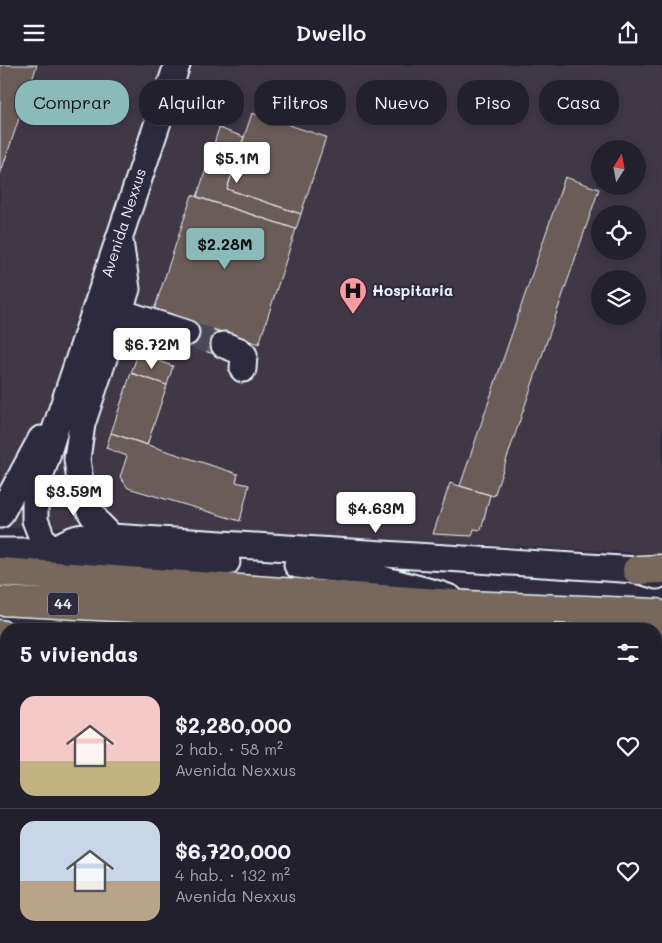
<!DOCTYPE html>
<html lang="es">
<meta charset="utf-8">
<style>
:root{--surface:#23202e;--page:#2f2d3a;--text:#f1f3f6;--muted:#a3a3aa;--line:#403e4a;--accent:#8bbbb9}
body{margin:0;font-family:Mali,sans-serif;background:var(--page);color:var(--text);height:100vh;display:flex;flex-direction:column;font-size:19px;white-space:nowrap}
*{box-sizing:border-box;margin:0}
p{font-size:16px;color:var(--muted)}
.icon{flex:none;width:28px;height:28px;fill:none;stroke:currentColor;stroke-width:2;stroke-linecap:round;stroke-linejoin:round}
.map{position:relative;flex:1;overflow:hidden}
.drawer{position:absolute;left:0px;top:558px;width:662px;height:321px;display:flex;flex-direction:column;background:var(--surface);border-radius:20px 20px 0 0;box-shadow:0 2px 8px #0003,0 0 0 1px var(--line)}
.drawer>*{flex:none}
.banner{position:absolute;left:15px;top:15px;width:632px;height:45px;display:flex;gap:10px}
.needle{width:32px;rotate:11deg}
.fabs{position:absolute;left:591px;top:75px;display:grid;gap:10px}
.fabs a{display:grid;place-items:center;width:55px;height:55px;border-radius:50%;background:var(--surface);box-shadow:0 2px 8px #0003,0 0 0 1px var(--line);font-size:25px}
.price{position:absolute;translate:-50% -42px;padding:0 11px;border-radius:5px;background:#fff;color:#222;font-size:16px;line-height:32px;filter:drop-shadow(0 1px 2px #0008)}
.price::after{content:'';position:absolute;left:50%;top:30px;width:15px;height:11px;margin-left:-8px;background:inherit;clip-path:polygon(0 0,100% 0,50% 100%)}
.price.on{background:var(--accent);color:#111}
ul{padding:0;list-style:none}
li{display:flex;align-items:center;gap:15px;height:125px;padding:0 20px}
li+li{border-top:1px solid var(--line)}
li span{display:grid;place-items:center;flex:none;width:140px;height:100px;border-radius:15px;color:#555}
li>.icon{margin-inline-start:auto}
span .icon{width:60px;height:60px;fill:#fffc;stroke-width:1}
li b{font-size:21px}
h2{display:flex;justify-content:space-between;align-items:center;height:60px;padding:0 20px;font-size:21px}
.tag{padding:0 18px;border-radius:20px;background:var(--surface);box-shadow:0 2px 8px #0003,0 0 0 1px var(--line);font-size:18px;line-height:45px}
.tag.on{background:var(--accent);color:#111}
header{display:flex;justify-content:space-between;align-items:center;height:65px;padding:0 20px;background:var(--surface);font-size:22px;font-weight:600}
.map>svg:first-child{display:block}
.built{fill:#413945;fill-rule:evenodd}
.building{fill:#6a5b58;stroke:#e8f1f8}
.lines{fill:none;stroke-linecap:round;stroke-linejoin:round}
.minor-tunnel{stroke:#4b4859;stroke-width:25;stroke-dasharray:25 12;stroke-linecap:butt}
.minor-casing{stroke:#e8f1f8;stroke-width:29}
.major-casing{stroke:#e8f1f8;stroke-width:31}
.highway-casing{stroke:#e8f1f8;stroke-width:31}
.minor{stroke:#2f2a3d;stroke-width:25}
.major{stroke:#76695c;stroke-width:28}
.highway{stroke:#76695c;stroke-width:28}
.labels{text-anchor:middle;stroke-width:4.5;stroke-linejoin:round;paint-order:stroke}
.shield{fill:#2f2a3d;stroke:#b0b5c0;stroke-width:1}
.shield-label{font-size:14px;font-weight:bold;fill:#e8f1f8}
.street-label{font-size:15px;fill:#e8f1f8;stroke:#2f2a3d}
.poi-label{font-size:15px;font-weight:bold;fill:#e8f1f8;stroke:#2f2a3d;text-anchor:start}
</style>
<header><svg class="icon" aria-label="menu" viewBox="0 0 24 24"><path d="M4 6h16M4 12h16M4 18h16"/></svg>Dwello<svg class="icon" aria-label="share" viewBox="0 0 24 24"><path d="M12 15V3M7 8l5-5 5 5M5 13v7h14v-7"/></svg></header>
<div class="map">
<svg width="662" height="878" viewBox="0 0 662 878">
<rect width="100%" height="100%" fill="#2f2a3d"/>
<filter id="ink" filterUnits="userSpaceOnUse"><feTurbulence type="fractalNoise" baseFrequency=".02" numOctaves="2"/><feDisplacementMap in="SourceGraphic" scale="10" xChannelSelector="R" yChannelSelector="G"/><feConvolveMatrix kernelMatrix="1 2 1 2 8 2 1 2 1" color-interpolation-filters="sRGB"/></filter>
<g filter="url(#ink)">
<!-- built -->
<path class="built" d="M0,0H662V489L141,461L0,463ZM600,84H638V121H600ZM600,149H638V186H600ZM600,214H638V251H600Z
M0,600L6,601V872H656V676H662V878H0Z"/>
<!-- building -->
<path class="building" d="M0,0H37L0,110Z
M252,48L326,72L301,149L227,124Z
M219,63L244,72L227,124L301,149L296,164L197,132Z
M565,112L599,124L494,431L460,421Z
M192,130L296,164L259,279L154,245Z
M190,257L227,269L220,291L183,279Z
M138,289L173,301L167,320L131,308Z
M131,308L167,320L147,380L111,368Z
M111,368L238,409L236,417L249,420L240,456L128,423L120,412L127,391L106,383Z
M450,418L490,430L481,465L474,464L472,471L433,469Z
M5,630H6V778H0V716Z
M366,872H625V878H365Z"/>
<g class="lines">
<!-- minor-tunnel -->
<path class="minor-tunnel" d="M186,268L224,280"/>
<defs>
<path id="minor" d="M177,0L56,362L35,429V455L42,473L52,486C76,469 83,472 112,472L637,505L657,511
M104,242L186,268
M224,280L240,286L244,290L243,304
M0,450L41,374
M112,472L98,458L90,446L81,424L77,394L82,359L127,224L120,176
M0,486H52L227,497
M297,500L352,506L439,529L450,533
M656,658L662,657
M0,803L6,805
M0,862L6,863
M214,878L215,872
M264,878V872"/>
<path id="major" d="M637,505L662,504
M0,507L466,540
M0,536L541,564
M656,570H662
M656,591H662"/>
<path id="highway" d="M466,540L656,548
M0,569L6,571
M656,621L662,622"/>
</defs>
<!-- minor casing -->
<use href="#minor" class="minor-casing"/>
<!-- major casing -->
<use href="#major" class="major-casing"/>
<!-- highway casing -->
<use href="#highway" class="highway-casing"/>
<!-- minor -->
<use href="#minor" class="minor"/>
<!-- major -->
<use href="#major" class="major"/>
<!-- highway -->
<use href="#highway" class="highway"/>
</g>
</g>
<!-- icons -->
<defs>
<symbol id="hospital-pin" viewBox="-11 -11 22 30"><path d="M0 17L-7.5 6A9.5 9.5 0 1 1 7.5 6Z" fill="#ff9aa2" stroke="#2f2a3d"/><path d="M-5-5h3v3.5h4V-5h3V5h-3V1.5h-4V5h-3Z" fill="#111"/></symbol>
</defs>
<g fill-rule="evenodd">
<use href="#hospital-pin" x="337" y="210" width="32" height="43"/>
</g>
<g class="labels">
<!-- shield labels -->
<rect class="shield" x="48" y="527.5" width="30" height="23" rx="4"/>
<g class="shield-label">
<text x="63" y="544">44</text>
</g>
<!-- street labels -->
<g class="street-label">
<text transform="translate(124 158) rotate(-72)" y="5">Avenida Nexxus</text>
</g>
<!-- poi labels -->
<g class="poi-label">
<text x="372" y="231">Hospitaria</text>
</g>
</g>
</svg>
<div class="fabs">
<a><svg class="needle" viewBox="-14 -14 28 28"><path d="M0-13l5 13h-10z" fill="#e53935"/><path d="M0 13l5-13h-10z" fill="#a3a3aa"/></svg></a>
<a><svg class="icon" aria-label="locate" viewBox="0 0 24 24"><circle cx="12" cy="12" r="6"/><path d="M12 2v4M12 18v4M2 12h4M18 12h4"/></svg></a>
<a><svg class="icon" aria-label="layers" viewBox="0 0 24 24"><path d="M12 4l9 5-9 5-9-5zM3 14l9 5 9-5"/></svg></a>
</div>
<b class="price" style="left:237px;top:119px">$5.1M</b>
<b class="price on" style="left:225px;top:205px">$2.28M</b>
<b class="price" style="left:152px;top:305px">$6.72M</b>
<b class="price" style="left:74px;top:452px">$3.59M</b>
<b class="price" style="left:376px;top:469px">$4.63M</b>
<div class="banner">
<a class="tag on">Comprar</a>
<a class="tag">Alquilar</a>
<a class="tag">Filtros</a>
<a class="tag">Nuevo</a>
<a class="tag">Piso</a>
<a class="tag">Casa</a>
</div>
<section class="drawer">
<h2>5 viviendas<svg class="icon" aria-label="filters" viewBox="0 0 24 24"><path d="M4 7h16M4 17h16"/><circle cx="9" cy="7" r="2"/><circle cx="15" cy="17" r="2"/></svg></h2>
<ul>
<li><span style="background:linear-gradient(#f6c9c9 65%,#c2b280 0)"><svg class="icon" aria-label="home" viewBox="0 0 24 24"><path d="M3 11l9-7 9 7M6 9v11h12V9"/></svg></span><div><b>$2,280,000</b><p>2 hab. · 58 m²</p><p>Avenida Nexxus</p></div><svg class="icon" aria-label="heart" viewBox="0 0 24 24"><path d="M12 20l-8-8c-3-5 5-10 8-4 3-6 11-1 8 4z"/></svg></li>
<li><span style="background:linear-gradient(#c9d6e8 60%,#b9a48a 0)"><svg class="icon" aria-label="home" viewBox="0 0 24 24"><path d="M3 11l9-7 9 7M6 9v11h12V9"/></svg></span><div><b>$6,720,000</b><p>4 hab. · 132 m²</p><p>Avenida Nexxus</p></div><svg class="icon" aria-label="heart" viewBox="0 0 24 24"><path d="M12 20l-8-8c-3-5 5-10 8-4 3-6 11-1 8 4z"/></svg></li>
</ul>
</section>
</div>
